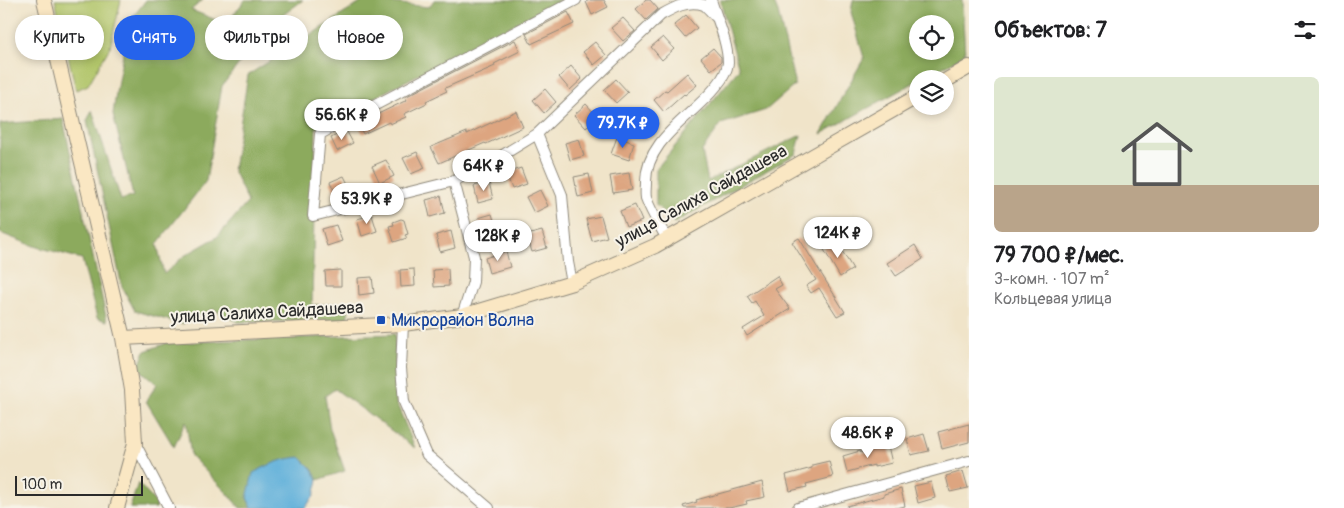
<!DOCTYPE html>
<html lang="ru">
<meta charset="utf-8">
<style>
:root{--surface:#fff;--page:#f6f6f6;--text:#202124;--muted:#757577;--accent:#2563eb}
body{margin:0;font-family:Pangolin,sans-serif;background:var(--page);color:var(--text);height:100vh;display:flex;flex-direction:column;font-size:19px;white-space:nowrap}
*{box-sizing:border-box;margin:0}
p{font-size:16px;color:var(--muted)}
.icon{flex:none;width:28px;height:28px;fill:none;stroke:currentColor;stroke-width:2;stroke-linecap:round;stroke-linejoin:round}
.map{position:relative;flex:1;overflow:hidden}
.drawer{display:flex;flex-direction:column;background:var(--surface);width:375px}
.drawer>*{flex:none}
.top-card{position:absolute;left:15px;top:15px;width:475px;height:45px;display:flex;gap:10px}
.fabs{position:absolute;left:909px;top:15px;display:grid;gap:10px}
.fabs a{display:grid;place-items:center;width:45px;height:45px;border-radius:50%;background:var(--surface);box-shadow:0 2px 8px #0003;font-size:25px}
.scale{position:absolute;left:15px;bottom:12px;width:128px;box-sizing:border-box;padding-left:5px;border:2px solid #2b2b2b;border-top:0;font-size:14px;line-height:18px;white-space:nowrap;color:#2b2b2b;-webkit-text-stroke:4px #f7f3e8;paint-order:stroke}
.price{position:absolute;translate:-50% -42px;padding:0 11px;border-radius:18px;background:#fff;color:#222;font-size:16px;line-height:32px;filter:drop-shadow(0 1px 2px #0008)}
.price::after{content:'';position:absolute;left:50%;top:30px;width:15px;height:11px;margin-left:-8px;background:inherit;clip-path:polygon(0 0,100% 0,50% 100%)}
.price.active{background:var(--accent);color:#fff}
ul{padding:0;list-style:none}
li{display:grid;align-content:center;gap:10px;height:265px;padding:0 25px}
li span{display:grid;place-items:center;height:155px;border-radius:8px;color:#555}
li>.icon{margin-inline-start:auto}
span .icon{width:90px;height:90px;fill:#fffc;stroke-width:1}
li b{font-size:21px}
h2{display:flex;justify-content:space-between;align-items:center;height:60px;padding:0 25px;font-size:21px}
.chip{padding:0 18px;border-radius:22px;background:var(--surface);box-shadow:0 2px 8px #0003;font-size:18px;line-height:45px}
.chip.active{background:var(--accent);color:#fff}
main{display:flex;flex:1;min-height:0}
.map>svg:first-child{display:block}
.green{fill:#b1c569;stroke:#6e784a}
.forest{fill:#8caa5d;stroke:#5c6a44;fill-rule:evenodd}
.water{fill:#60b0da;stroke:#466e82}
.building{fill:#dda580}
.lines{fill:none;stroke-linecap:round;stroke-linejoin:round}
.street-casing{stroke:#8e887a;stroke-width:12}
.secondary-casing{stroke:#8e887a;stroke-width:16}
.street{stroke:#fff;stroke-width:10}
.secondary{stroke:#fae7c3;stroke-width:14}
.transit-dot{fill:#1a4fb4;stroke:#f7f3e8;stroke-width:2}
.labels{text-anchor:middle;stroke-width:4;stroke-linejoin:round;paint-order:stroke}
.street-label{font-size:18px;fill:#2b2b2b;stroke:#f7f3e8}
.transit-label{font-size:18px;fill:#164399;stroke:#f7f3e8;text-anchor:start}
</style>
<main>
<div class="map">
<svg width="969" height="508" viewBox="0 0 969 508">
<rect width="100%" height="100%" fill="#f7f3e8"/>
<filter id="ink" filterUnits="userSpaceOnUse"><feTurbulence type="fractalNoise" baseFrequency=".02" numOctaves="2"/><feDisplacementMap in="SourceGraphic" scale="10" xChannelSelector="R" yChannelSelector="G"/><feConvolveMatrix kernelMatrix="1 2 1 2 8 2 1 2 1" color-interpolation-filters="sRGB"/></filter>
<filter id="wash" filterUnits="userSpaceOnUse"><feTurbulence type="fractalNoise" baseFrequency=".0096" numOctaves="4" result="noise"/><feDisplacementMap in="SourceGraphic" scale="20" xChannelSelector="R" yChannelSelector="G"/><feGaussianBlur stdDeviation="1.12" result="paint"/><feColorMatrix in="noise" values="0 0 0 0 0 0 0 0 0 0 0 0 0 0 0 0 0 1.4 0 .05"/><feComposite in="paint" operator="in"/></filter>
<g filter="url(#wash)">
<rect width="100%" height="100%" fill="#f0e4c9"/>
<!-- green -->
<path class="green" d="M55,0H121L110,47L88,85L76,90Z"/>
<!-- forest -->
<path class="forest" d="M146,0H203L191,10L226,24L245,0H303L267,27L222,86L206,181L157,244L164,274L184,256L217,237L248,202L233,170L248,75L365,0L429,7L434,0H561L316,128L312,305L350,303L347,320L238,322L213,309L182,324L135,311L122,287L87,121L92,110L121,200L133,196L113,114L117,86L129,22Z
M720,0H773L778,12L795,85L766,110L721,124L702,151L708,181L801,135L796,154L674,223L656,205V169L739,69Z
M853,0H962L965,55L922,79H918L917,81L821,134L864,58L851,12ZM918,24H945V51H918Z
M63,119L107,321L97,318L82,259L34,246L0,233V124Z
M395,334L396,402L415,448L335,389L325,396L330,429L345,471L318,480L312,469L247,498L252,508H240L229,495L191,456L186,421L174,447L146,401L157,384L138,368L145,351L167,343Z
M138,483L157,504L156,508H130Z"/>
<!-- water -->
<path class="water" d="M300,457L312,469L318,480L314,496L305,508H252L247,498L253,473C270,464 280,459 300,457Z"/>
<g id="blocks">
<!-- building -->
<path class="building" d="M589,0H604L608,7L592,15L586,2Z
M646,0H650L658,9L646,20L636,9Z
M568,12L574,24L531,44L526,34Z
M686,15L697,28L685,38L674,25Z
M623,18L635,31L623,41L611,28Z
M663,37L674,49L662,60L651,47Z
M515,40L520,51L494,64L495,66L445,88L447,91L426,101L427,103L404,114L406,117L390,124L389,122L363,134L357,122L373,114L374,116L407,100L405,97Z
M595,42L606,55L594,65L583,52Z
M713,48L721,57V62L711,70L701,58Z
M571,66L582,79L570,90L559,77Z
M687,73L697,85L685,95L684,94L664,112L654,100L665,90L667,91Z
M616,79L628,92L616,103L604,90Z
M545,89L556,102L544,113L533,100Z
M586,104L598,117L586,128L574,115Z
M516,111L523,127L486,144L485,143L439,163L431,147L467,132V134Z
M647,113L658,124L646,135L636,123Z
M346,130L353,143L337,151L331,138Z
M617,137L634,143L629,160L611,154Z
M579,139L584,156L570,160L565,143Z
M417,152L425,168L411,174L403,158Z
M386,160L394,176L380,183L372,166Z
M521,168L527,184L512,189L506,173Z
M629,173L632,190L613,193L610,176Z
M589,174L593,193L578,197L574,177Z
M344,176L352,192L338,198L330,182Z
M489,182L493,199L478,203L474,186Z
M540,190L548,206L534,213L526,197Z
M441,196L445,213L430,217L426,200Z
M635,205L642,221L626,227L620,211Z
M492,214L497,231L482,235L478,218Z
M372,215L377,231L362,236L357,219Z
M601,216L607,237L592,241L586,219Z
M401,219L404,220L408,234L405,235L407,238L394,242L389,226L394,225L393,222Z
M336,225L342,241L327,246L322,229Z
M451,231L455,248L440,252L436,235Z
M542,231L547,248L532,252L527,235Z
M799,238L845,312L837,316L819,288L811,293L806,286L816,280L792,242Z
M836,241L853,269L840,277L823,248Z
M915,245L923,259L896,276L887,263Z
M506,251L510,267L489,273L485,258Z
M414,269L415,286L401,287L400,270Z
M448,269L449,286L434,287L433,270Z
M341,270V286H326L325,271Z
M777,276L782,285L775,289L790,309L747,336L743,329L764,316L755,301L752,303L747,296Z
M372,277L374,293L359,295L358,278Z
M969,424V442L942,449L938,432Z
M924,434L929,451L911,455L907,439Z
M888,446L892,463L874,467V465L847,472L843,456L860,451L861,453Z
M829,461L833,477L806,484L807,487L790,491L786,475L812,468V465Z
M963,471L968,488L950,492L946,476Z
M762,482L765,497L746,501L747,504L729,508H684L683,506L697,502L696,500Z
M931,482L935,498L918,503L914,486Z
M901,489L905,506L897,508H848L847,506L884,496V494Z"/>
</g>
</g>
<g filter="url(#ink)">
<use href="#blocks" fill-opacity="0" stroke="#8e887a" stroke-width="1"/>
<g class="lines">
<defs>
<path id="street" d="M576,0L320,134L313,216L454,181L493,161L537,134L661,15C675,7 688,0 704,5C708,8 712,13 716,17
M537,134L562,195L568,262L572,283
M454,181L474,257L473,282L462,316
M667,239C660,226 651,212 646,198C645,193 646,188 646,183C645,139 695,115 718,84C723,78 727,70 728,63C728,43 717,19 711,0
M403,324L401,368L404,402L427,455L489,508
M135,443L169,508
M798,508L969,461"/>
<path id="secondary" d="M44,0L123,338L132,390L135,443L117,508
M945,81L969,67
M123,338L403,324L462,316L572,283L655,246L918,96"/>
</defs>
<!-- street casing -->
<use href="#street" class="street-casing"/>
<!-- secondary casing -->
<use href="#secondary" class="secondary-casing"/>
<!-- street -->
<use href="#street" class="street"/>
<!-- secondary -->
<use href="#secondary" class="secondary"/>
</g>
</g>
<!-- markers -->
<rect class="transit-dot" x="376" y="315" width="10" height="10" rx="2.5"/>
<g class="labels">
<!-- street labels -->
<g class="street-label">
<text transform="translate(701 196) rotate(-29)" y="6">улица Салиха Сайдашева</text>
<text transform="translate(267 312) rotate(-3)" y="6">улица Салиха Сайдашева</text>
</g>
<!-- transit labels -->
<g class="transit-label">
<text x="391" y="326">Микрорайон Волна</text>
</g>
</g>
</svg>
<div class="fabs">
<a><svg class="icon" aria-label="locate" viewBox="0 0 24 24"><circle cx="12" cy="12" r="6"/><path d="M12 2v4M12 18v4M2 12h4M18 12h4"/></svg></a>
<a><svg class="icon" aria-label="layers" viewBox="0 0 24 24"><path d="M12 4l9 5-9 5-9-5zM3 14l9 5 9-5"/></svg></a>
</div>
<div class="scale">100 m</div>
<b class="price" style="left:342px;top:141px">56.6K ₽</b>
<b class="price active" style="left:623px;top:149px">79.7K ₽</b>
<b class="price" style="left:484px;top:192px">64K ₽</b>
<b class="price" style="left:367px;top:225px">53.9K ₽</b>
<b class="price" style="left:838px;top:259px">124K ₽</b>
<b class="price" style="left:498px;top:262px">128K ₽</b>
<b class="price" style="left:868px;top:459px">48.6K ₽</b>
<div class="top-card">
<a class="chip">Купить</a>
<a class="chip active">Снять</a>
<a class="chip">Фильтры</a>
<a class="chip">Новое</a>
</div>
</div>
<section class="drawer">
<h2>Объектов: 7<svg class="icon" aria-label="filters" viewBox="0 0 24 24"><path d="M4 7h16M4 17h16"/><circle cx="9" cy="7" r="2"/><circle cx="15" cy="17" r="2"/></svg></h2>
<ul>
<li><span style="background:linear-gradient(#dfe7d0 70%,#b9a48a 0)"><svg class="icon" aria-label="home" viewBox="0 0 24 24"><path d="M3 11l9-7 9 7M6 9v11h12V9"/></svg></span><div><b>79 700 ₽/мес.</b><p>3-комн. · 107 m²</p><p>Кольцевая улица</p></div></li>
</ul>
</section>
</main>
